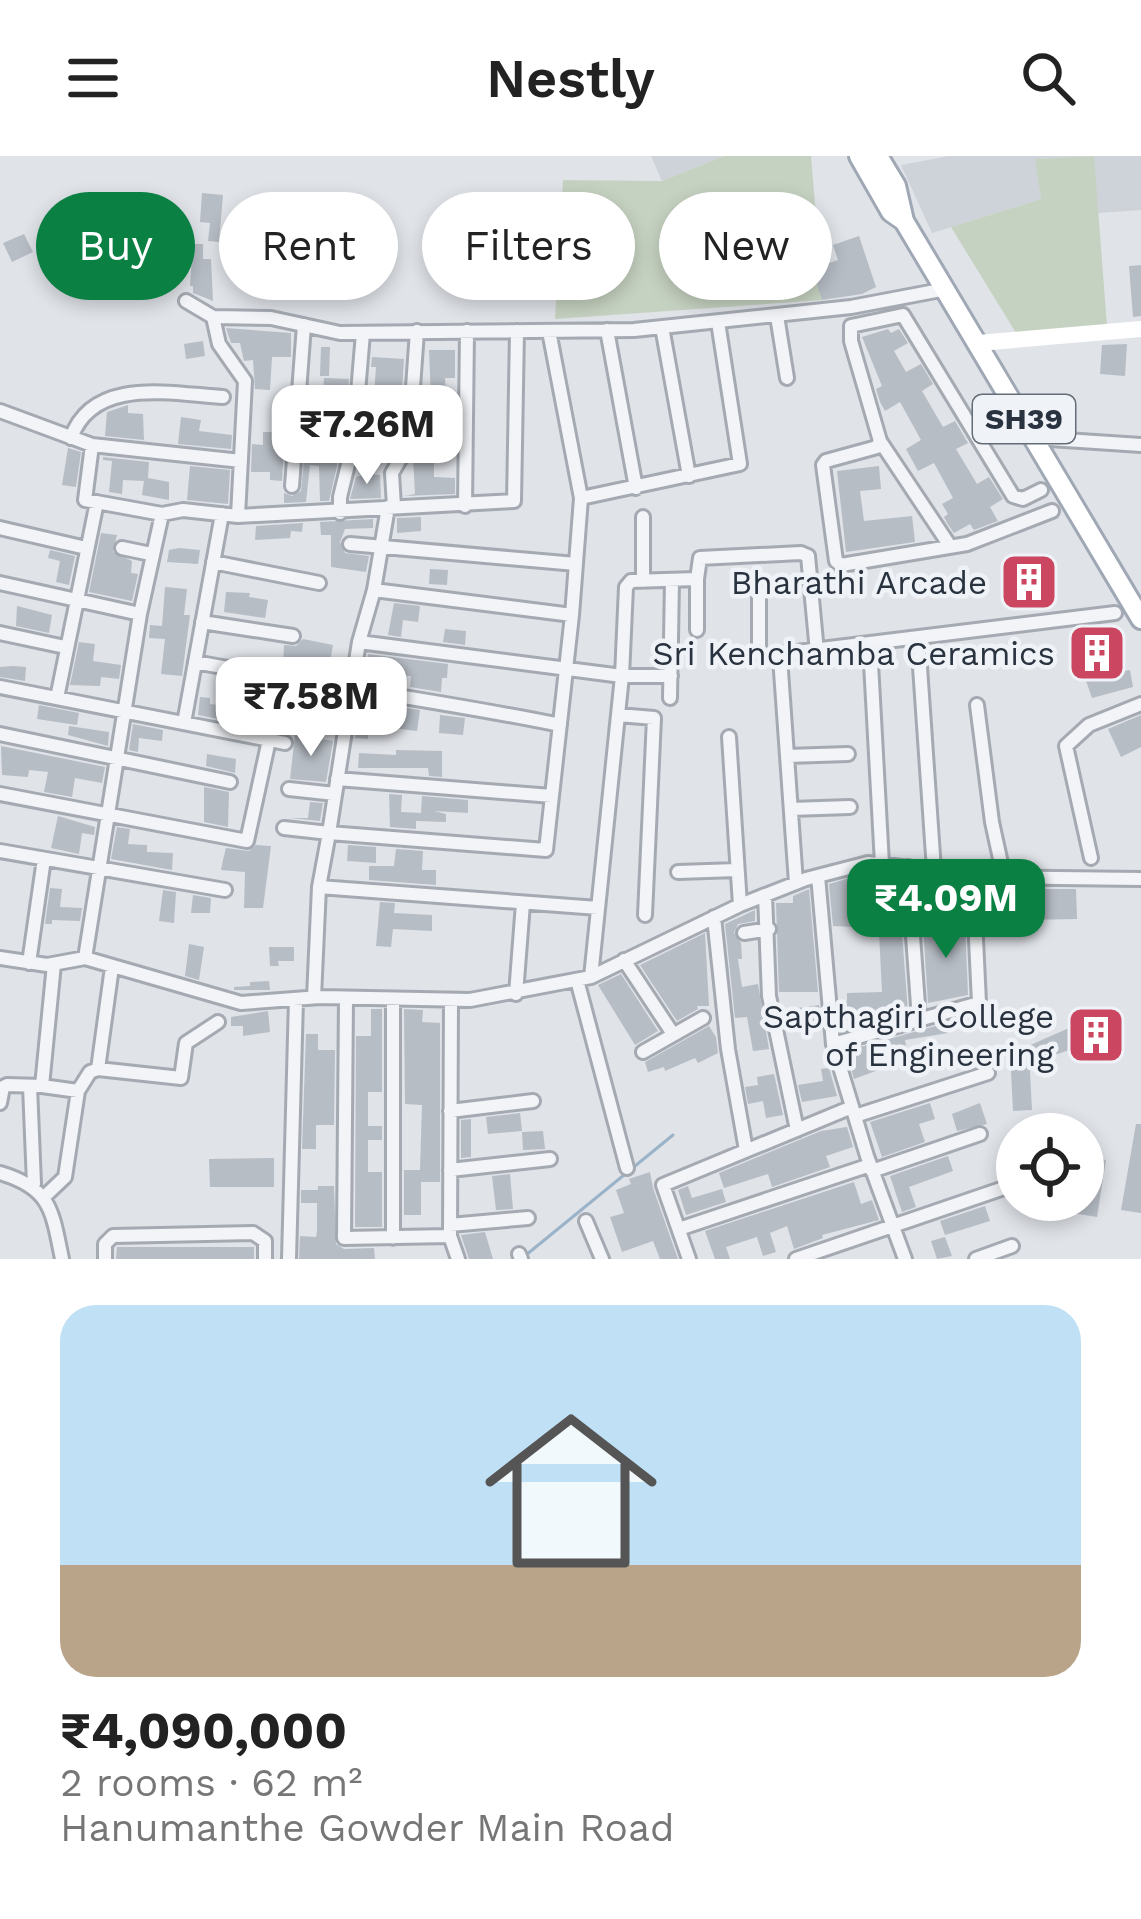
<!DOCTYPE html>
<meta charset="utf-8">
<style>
:root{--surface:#fff;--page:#f6f6f6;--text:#222;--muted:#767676;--line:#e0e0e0;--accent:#0b8043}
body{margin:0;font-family:"Work Sans",sans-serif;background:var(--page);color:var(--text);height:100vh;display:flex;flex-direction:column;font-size:45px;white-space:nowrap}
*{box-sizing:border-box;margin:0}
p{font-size:39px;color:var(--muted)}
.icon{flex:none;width:66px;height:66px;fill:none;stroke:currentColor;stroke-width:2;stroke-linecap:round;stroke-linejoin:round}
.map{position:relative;height:1103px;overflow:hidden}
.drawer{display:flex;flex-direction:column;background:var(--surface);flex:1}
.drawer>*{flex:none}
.top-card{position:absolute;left:36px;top:36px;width:1071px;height:108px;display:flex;gap:24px}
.fabs{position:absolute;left:996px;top:957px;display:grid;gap:24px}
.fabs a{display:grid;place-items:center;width:108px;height:108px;border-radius:50%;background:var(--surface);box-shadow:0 6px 18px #0003;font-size:60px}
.price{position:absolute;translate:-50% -102px;padding:0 27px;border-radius:24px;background:#fff;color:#222;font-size:39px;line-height:78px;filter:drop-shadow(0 3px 6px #0008)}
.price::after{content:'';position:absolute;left:50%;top:72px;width:36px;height:27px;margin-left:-18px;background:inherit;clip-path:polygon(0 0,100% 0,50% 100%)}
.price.selected{background:var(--accent);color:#fff}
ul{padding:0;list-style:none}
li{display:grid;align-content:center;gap:24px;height:636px;padding:0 60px}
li+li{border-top:3px solid var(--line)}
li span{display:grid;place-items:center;height:372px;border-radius:36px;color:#555}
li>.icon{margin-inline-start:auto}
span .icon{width:216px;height:216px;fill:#fffc;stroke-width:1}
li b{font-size:51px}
.chip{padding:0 42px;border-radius:54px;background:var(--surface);box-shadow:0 6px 18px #0003;font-size:42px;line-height:108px}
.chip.selected{background:var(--accent);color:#fff}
header{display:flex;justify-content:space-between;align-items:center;height:156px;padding:0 60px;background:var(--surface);font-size:54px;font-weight:600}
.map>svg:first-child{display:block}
.built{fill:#ced3da}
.green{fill:#c6d2c1}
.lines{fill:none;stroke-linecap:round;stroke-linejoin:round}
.stream{stroke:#9bb3c8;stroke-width:3}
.building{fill:#b7bdc5}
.street-casing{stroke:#a5aab2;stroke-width:18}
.primary-casing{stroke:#9fa8b4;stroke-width:24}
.street{stroke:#f2f4f7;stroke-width:12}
.secondary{stroke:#fff;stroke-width:16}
.primary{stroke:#fff;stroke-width:18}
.labels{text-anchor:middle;stroke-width:9;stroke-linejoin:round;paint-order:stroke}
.shield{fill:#eff2f6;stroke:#646c76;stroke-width:3}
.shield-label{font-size:30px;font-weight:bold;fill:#29323f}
.poi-label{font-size:33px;fill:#29323f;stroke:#eff2f6;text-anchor:end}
</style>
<header><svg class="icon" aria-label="menu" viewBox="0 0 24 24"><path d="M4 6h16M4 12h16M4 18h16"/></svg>Nestly<svg class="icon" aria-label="search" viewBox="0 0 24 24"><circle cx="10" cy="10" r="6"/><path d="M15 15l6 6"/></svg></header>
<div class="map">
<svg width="1141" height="1103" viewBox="0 0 1141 1103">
<rect width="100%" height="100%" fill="#e0e3e8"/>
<!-- built -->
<path class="built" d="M651,0H724L662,25Z
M949,0H1141V54L1098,57L1093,0L1036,3L1041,43L932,77L901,9Z"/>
<!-- green -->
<path class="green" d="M724,0H811L823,144L555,163L563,24L662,25Z
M1094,0L1107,170L1016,177L951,71L1041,43L1035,3Z"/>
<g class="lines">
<!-- stream -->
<path class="stream" d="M526,1099L673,979"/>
</g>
<!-- building -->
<path class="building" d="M202,37L223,39L219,86L208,85L210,67L200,66Z
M109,39L113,49L59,71L55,62Z
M24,78L33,96L12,106L3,87Z
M859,80L876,131L862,138L822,144L812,113L838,104L833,89Z
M193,88H203V103H211L213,145L193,137V130H190Z
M1141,109V160L1133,161L1129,110Z
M226,172L291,177V201H272L270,234L255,233L253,204L244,205L240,187H231Z
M888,173L891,177L899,173L908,187L894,195L906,216L921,208L933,228L922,235L943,271L955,265L968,287L956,293L977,328L989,321L1003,343L990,351L998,365L974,374L970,368L954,377L947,367L944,361L948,358L942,348L953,342L934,307L918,315L906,293L921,284L900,246L885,255L880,246L876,233L882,230L862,181Z
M203,185L205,200L186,203L184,188Z
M1127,188L1125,220L1100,218L1102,189Z
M321,191H330L329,220H320Z
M429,194H455V222H445L447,252H434V243H431Z
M372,201L404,203L400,264H391L389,286H394V293L390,300L361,298L365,283H371L376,211H371Z
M324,222L349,223L344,282L343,286H336L337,310L329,345H320L319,310L310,309L306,346L284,347V337L292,340L301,335L306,285H310L312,271H316V257L329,256V237H323Z
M128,249V257L143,258L144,284L105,280L107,256Z
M181,261L201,264L199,275L232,279L231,293L178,288Z
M263,276H285L282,325L270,324V316H251L252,288L263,289Z
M420,284L434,285V321L455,322V338L404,340L415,338L413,301Z
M68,292L81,296L76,331L62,329Z
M103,301L149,306L148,322L169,326V344L142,339L144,325L123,324L122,338L109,336L112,305L103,304Z
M190,310L230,314L228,348L187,344Z
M879,310L881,333L860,335L864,365L912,360L915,386L846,396L837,315Z
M367,318L380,319L381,342L350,343L356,321Z
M421,361V375L397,377V362Z
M373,363V372L345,373L340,386L345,397L369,400L366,416L331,411V379H321L320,366Z
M303,367L302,376L291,375L290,382L255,384L256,370Z
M101,377L117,379L113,396L132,405L131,417L138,418L132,445L89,436Z
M179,392L200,394L198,408L167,406L169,394Z
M50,394L75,400L69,429L56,426L60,405L48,402Z
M430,413L448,414L447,429L429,428Z
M1049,414L1052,430L1010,438L1007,422Z
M165,431L187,433L184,459H190L182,520L161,518L165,483L149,482L150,469L162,470Z
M226,436L250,437L249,441L268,444L265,462L224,456Z
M394,447L420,450L418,466L403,464L401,481L388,479Z
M17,450L52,459L49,477L16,470Z
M445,473L466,475L465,489L443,486Z
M1095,478L1116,516L1130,514L1133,531L1092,542L1084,519L1101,517L1083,485Z
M303,483L333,489L329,512L317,510V514L283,511L284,489L296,490Z
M79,486L95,488L93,505L121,509L119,523L101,521L100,530L70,529Z
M368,498L448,508L447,522H442L441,536L410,531L411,520L376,517L375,526L364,524Z
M13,510L26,511L25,525L0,521V511Z
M200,541L210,542V548L245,552L243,568L198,559Z
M360,545L420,554L417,575L368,569V583L355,582Z
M39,549L79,557L77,569L37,563Z
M275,559L288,560L287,577L264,572L265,560Z
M440,559L465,562L463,579L439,577Z
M1141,559V591L1121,601L1108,573Z
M133,568L163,574L162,585L139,582L138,596L129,594Z
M69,570L109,576L108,590L68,579Z
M295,579L333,585L326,626L290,623Z
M1,590L105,611L102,627L75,622L72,641L44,636L48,616L29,614L28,621L2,619Z
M396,594L442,595V621L429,620L428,612H358L359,597L396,599Z
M207,598L236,603L235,617L206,610Z
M204,631L229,636L228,671L204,666Z
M389,638L402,639L401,656L421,657L422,640L468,644V657L434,655L446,658V666L416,665V673L390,671Z
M310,646L323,647L320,665L290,662H308Z
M58,660L95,671L94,679L82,677L79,698L51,692Z
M117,671L130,673L128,688L147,689V696L173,697L172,714L111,703Z
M256,689L271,690L263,752H244L245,716L221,714L223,704L226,692L249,695Z
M348,689L376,691V707L347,705Z
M396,693L423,695L422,714H436V729L369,724V710H394Z
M846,723L873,724L876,772L833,770L829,728Z
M944,727L963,729L964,743H944Z
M50,732L62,733L60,751L82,752L80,765L52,764V768H45Z
M809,733L818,836H779L776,747H793V740Z
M1025,733H1076L1077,763L1026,764Z
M163,734L176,736L174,767L159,765Z
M193,739L211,742L210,757H191Z
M380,746L395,747L394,757L432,759V775L393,773L391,791L376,790Z
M755,754V765L738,768L734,777L741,787L742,803H738L742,831L758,828L769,893L753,895L747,861L735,862L725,768Z
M942,765H965L968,839L928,847L923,769H942Z
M705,777L709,850H697L698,853L677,865L640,809Z
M879,777H902L908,856L883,857L879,864L842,865L840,846L847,845V837L882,836Z
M189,788L204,791L199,824L185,820Z
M269,791H294V805H278L279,810H270Z
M621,818L658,875L635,889L598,829Z
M269,825L270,834H234V831L250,830V826Z
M819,849L821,870H786L783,854Z
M371,853H382V936H368V970H382V984H368V1016H382V1071H355L356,880H371Z
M404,853L423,854L422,866L440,867V1026H421V1059H404V1014H420L422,949L405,948Z
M1110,854L1123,883L1076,903L1072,893L1035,906L1030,916L1032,954L1013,955L1011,915L1019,894Z
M268,855L270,876L243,880V870H231V861Z
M946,867L948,877L905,884L907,894L889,897L892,909L854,923L846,895Z
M709,870L716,881L718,897L698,907L695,902L665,915L664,911L648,916L645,906Z
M306,878H318V894H335L334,969H316V993H302Z
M829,912L837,940L802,946L798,929L823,925L821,913Z
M774,918L783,959L766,962L763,945L748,948L745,931L758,929L757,921Z
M930,947L935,963L919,968L925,986L882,1001L870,966Z
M980,947L987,968L957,975L952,958Z
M520,957L522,975L488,978L486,961Z
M471,963V1001L461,1002V964Z
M1136,968H1141V1057L1121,1054Z
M847,971L853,991L826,1000L830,1011L772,1031L768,1018L724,1032L719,1017L821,975Z
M543,975L545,993L523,994L522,976Z
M948,1000L953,1015L909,1031L916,1051L902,1056L890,1020Z
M1083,1000L1106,1004L1097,1061L1023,1049L1024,1044H1083Z
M274,1002V1031H210L209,1003Z
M650,1016L653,1032L678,1103H660L653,1085L622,1096L610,1061L624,1057L616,1034L631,1028L629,1023Z
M510,1018L513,1053L496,1054L492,1020Z
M854,1026L861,1048L872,1044L879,1064L822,1079L823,1082L794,1093L787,1070L770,1077L776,1096L763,1100L757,1081L726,1091L730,1103H715L705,1075Z
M318,1030H334L336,1088L344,1093L374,1092L375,1103H299L300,1080L316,1081L317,1075V1047H301V1034H318Z
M688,1030L692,1042L722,1033L726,1046L686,1059L678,1034Z
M985,1050L990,1065L945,1079L940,1065Z
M485,1076L493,1103H469L461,1079Z
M945,1081L952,1100L937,1103L931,1085Z
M117,1091H254V1103H116Z"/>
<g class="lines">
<defs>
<path id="street" d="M186,145L213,161L271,162L340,177L634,174L851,151L946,133
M777,160L787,222
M213,161L219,188L245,225L238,360
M662,171L689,320
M607,174L636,332
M0,255L92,289L241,305
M71,282C93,220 172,238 223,241
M1035,282L1141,289
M880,285L950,390
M92,289L85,344L162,358L183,354L238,360L514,345L517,175
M292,330L304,169
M1041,334L1023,343L1013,340L903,159L851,170V185L880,285L877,291L826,305L823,309L836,405L841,409L967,388L1052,355
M581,342L740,308L718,166
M465,350L467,175
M388,351L374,434L572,459L581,342L549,175
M394,351L392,317L409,288L417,175
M340,357V341L354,284L363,177
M643,361V425
M0,372L86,392
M350,388L576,408
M122,392L151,398
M213,406L319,427
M0,427L140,458
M759,437V496L764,500L1115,457
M572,459L546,694L329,677L359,486L622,520L591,821
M202,466L293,480
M697,474V423
M0,477L65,491
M918,482L934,714
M359,486L374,434
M870,489L882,708
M780,501L796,727
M195,506C317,529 439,544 560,569
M671,520H622L626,431L631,425L697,423L700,402L801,397L808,400L817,496
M0,531L285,587
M57,542L97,346
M670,542L672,424
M977,549L992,666L1004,721
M618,559L654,562L645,759
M184,567L222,358
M0,578L230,626
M729,581L740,749
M787,600L848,598
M337,623L552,640
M289,633L335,638
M0,638L247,685L269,584
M791,653L850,651
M284,672L329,677L319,731L598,752
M0,695L225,734
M1091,702L1066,590L1089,569L1141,548
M908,711L919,863
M678,716L737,714
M818,720L833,888L867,1000L905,1103
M765,739L769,840L797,974
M714,761L728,893L746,994
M744,777L769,773
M0,802L47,809L85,802L241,847L320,841L470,844L591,821L740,749L806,723L868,707L986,721L1141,723
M85,802L140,458L162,358
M624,804L673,878
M29,807L44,703
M112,811L98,913L181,922L186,887L218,866
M577,824L627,1012
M516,838L523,747
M314,841L319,731
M346,842L344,1082L450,1080
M393,843V1082
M451,844L450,1080L458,1103
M833,888L979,847L973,719
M643,896L703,862
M30,930L34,1028
M42,930L78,935L90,916L98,913
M0,947L3,931L7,929L42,930L54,808
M450,955L533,945
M855,960L988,917
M450,1014L550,1003
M872,1015L980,978
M0,1017C51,1032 52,1054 62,1103
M43,1042L65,1021L78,935
M586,1065L602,1103
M450,1069L528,1062
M679,1073L870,1009
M519,1098L521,1103
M105,1103V1088L113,1080L253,1077L265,1085V1103
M289,1103L296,843
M689,1103L663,1029L852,951
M796,1103L1004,1032
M976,1103L1012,1090"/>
<path id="primary" d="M859,0L891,56L904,65L1141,463
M878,0L896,30L904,65"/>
</defs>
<!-- street casing -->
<use href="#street" class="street-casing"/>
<!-- primary casing -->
<use href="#primary" class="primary-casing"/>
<!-- street -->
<use href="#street" class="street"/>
<!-- secondary -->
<path class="secondary" d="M979,187L1141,173"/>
<!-- primary -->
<use href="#primary" class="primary"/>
</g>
<!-- icons -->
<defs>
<symbol id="building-square" viewBox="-11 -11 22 22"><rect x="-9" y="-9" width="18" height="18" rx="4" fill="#cb4761" stroke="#eff2f6"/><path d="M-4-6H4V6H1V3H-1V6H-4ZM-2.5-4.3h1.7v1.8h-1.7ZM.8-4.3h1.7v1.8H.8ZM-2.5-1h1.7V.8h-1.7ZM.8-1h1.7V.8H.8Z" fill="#fff"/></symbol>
</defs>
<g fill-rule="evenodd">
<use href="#building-square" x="996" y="393" width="66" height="66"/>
<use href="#building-square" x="1064" y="464" width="66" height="66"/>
<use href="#building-square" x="1063" y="846" width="66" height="66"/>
</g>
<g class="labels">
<!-- shield labels -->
<rect class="shield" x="973" y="239" width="102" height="48" rx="9"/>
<g class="shield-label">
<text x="1024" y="273">SH39</text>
</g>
<!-- poi labels -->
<g class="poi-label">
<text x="987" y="438">Bharathi Arcade</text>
<text x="1055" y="509">Sri Kenchamba Ceramics</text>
<text x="1054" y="872">Sapthagiri College<tspan x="1054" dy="38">of Engineering</tspan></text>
</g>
</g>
</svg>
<div class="fabs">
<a><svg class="icon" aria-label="locate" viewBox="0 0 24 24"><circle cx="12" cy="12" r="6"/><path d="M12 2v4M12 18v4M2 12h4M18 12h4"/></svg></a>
</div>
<b class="price" style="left:367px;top:331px">₹7.26M</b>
<b class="price" style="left:311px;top:603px">₹7.58M</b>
<b class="price selected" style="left:946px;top:805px">₹4.09M</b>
<div class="top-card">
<a class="chip selected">Buy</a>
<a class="chip">Rent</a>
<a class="chip">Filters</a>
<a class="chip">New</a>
</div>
</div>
<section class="drawer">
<ul>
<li><span style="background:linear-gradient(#bfe0f5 70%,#b9a48a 0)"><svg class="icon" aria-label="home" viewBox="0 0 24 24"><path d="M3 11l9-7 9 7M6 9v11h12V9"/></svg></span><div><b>₹4,090,000</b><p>2 rooms · 62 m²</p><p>Hanumanthe Gowder Main Road</p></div></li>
</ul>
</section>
